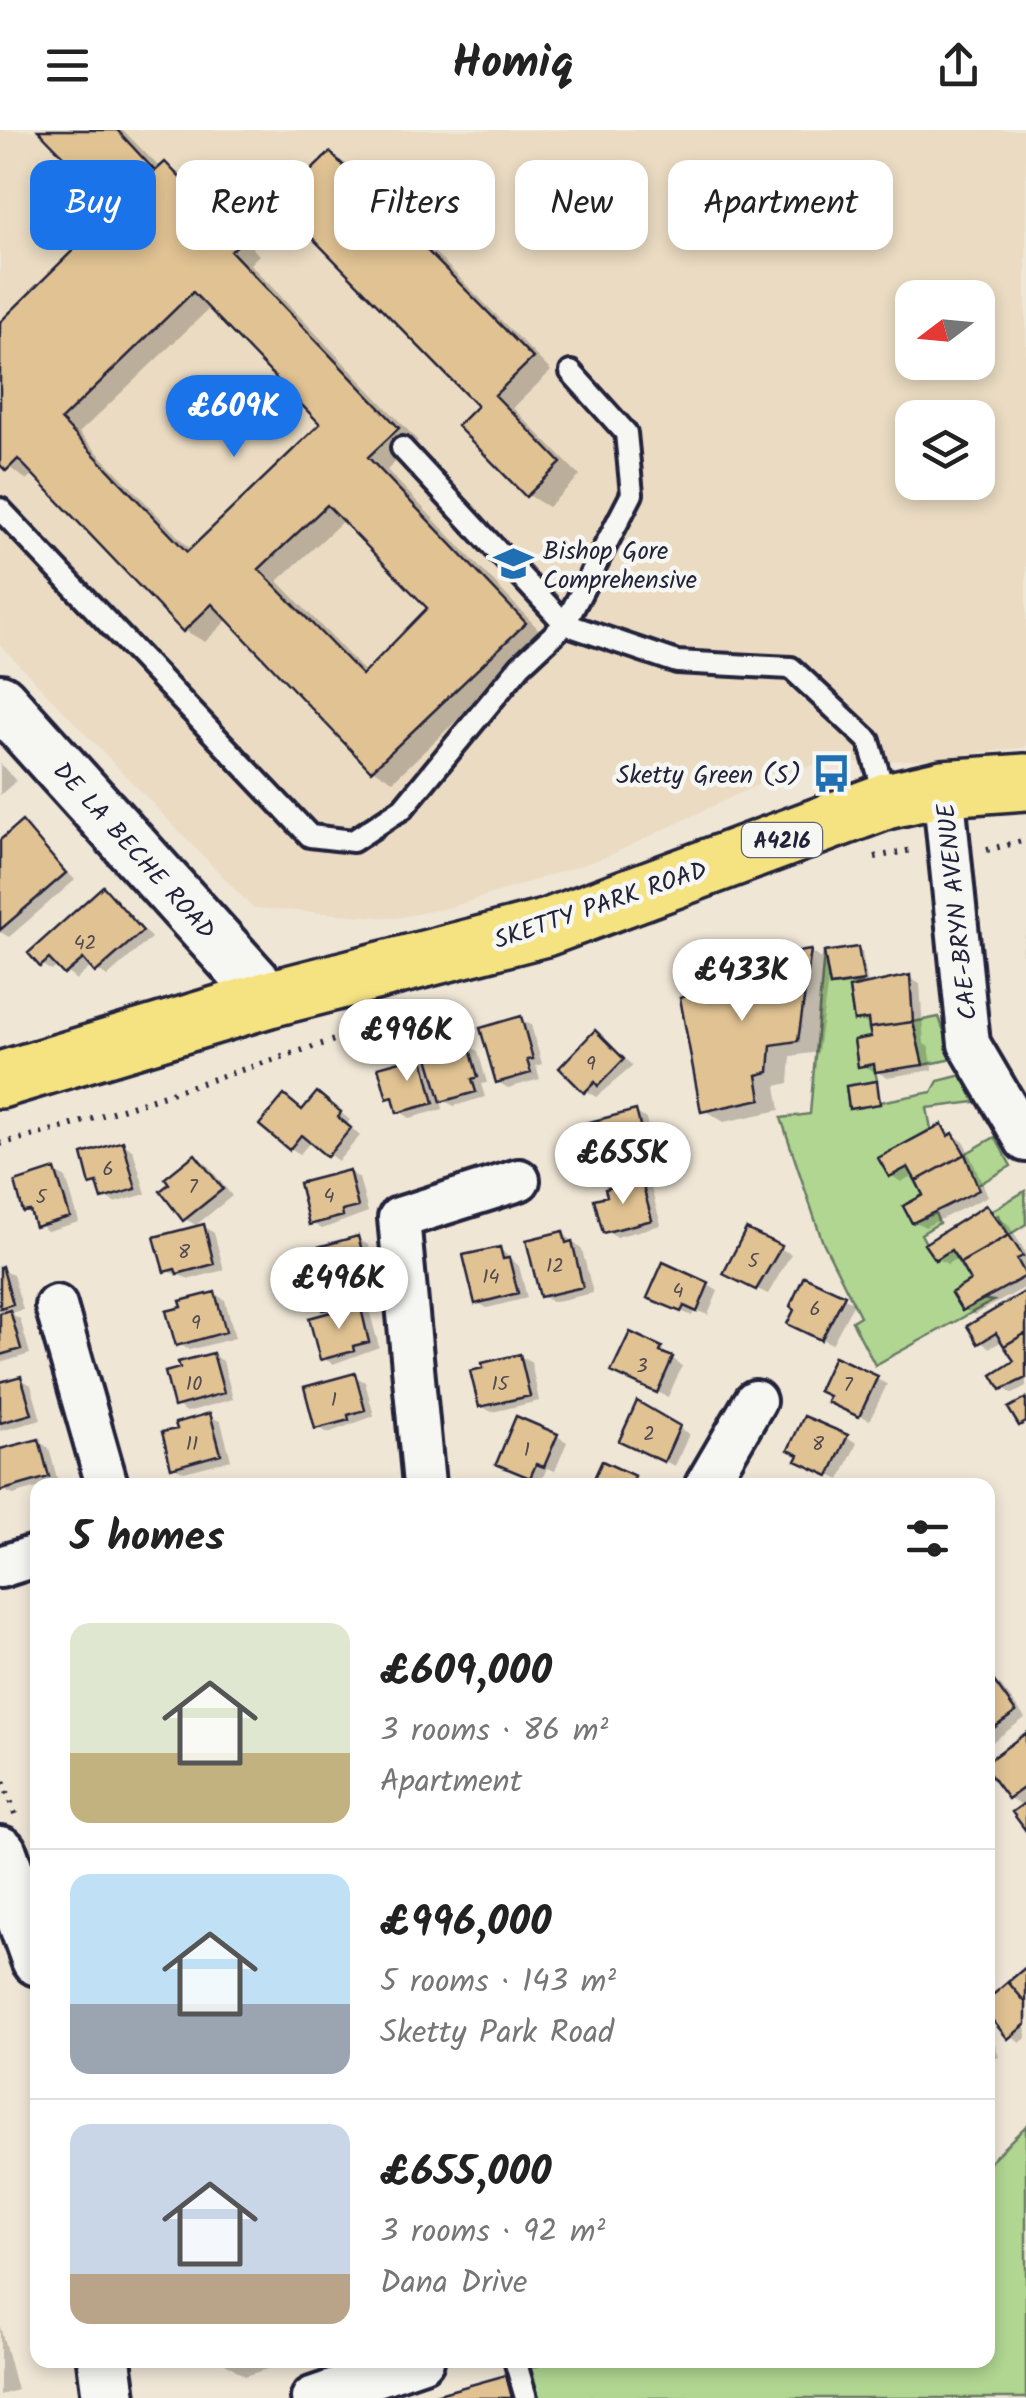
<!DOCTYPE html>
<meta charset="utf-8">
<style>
:root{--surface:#fff;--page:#f2f2f2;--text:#222;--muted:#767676;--line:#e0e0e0;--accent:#1a73e8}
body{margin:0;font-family:Kalam,sans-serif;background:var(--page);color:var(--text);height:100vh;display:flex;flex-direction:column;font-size:38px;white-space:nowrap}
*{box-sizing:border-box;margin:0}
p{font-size:32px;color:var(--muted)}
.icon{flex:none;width:55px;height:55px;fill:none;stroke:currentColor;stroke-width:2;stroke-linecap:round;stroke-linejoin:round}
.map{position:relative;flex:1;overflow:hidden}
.drawer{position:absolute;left:30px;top:1348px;width:965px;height:890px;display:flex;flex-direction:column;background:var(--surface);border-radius:20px;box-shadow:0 5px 15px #0003}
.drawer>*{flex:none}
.guide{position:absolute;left:30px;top:30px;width:968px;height:90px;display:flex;gap:20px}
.needle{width:65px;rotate:254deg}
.buttons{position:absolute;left:895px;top:150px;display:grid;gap:20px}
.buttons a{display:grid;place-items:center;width:100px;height:100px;border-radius:20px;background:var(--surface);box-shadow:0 5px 15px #0003;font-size:50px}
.price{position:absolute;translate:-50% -85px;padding:0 22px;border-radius:35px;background:#fff;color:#222;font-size:32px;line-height:65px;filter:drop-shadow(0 2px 5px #0008)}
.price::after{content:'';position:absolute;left:50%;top:60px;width:30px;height:22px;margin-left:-15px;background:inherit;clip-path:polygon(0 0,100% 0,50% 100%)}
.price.active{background:var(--accent);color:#fff}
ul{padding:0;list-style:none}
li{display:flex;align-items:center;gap:30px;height:250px;padding:0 40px}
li+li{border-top:2px solid var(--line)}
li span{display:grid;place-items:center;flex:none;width:280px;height:200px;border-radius:20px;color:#555}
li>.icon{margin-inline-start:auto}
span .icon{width:120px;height:120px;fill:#fffc;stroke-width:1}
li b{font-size:42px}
h2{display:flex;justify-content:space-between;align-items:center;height:120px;padding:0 40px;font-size:42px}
.chip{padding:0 35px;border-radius:20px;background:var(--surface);box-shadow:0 5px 15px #0003;font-size:35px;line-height:90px}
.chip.active{background:var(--accent);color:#fff}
header{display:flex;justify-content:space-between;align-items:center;height:130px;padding:0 40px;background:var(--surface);font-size:45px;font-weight:800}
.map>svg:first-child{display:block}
.built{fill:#eadbc2;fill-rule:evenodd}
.green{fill:#b0d691;stroke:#697c66;stroke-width:2.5}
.shadow{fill:#0003;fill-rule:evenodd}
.building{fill:#e0c293;stroke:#22223b;stroke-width:2.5;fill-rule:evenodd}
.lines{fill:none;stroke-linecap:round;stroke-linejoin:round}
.service-casing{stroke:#22223b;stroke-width:28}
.minor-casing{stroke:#22223b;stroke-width:48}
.tertiary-casing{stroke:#22223b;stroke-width:60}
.primary-casing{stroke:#22223b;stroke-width:62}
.path{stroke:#22223b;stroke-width:6;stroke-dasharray:2.5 8;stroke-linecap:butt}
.service{stroke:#f6f6f2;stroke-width:20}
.minor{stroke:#f6f6f2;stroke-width:40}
.tertiary{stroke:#f6f6f2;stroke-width:52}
.primary{stroke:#f5e382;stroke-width:55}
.labels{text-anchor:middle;stroke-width:9;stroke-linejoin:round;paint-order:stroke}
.number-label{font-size:20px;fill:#524a51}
.shield{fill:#f6f6f2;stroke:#626272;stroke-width:2.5}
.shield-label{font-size:22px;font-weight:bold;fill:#22223b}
.poi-label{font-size:25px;fill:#22223b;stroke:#f6f6f2;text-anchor:start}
.street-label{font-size:25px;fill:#22223b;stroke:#f6f6f2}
</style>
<header><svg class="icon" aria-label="menu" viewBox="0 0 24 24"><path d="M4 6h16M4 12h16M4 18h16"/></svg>Homiq<svg class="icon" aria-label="share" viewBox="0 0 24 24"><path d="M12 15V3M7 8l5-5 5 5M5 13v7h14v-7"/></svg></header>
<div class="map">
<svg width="1026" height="2268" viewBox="0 0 1026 2268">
<rect width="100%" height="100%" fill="#efe6d6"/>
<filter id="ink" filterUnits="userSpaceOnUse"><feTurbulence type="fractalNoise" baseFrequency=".01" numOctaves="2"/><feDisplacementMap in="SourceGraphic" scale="20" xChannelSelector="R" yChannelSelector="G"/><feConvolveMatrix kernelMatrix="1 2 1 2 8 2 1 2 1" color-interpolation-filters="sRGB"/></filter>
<g filter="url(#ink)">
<!-- built -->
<path class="built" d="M0,0H1026V617L930,629L818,634L776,646L606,727L451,777L396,788L253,778L0,515ZM912,168H978V232H912ZM912,288H978V352H912Z"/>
<!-- green -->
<path class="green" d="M824,822L830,856L863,852L849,859L854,891L868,889L871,907L854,911L874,934L877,951L846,956L849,978L932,962L938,951L962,945L975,972L927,978L931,999L879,1028L889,1047L908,1037L923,1065L903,1076L912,1093L935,1083L939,1093L921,1104L935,1130L951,1120L970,1151L951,1163L962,1180L981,1169L993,1171L875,1235L852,1191L860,1186L822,1110L781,988L810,984Z
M939,887L954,929L923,935L913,892Z
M995,1007L1011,1036L976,1056L965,1024Z
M1025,1061L1026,1094L1009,1105L998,1085L993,1088L990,1082Z
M1026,1996V2268H538L530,2238L556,2230H988V2033Z"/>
<!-- shadow -->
<path class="shadow" d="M41,0H123L161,39L165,35L185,47L259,125L250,134L418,311L387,340L545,506L393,651L372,639L229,488L205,512L184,500L35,343L27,350L0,331V196L119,79ZM211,177L324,294L192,421L79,303ZM345,389L431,478L367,544L278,451Z
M331,25L351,37L551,241L513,278L580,346L548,377L528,365L480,276Z
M0,633L16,651L0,665Z
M22,694L75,750L9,807L0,802V713Z
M104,759L151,808L107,847L92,836L76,850L58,835L52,841L42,835Z
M1026,802V827L1022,824Z
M858,820L862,822L868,856L909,848L920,854L924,914L929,917L933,940L888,947L860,935L874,909L871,895L856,890L851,855L837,857L829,843L818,922L791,926L789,953L776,956L780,980L724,992L704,980L810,822L829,833Z
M520,889L531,895L542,934L536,936L540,949L508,958L498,952Z
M595,903L633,936L596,967L586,961Z
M467,915L478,921L487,953L481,954L485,967L454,976L441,969L443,979L410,988L399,981L397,972L389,967L421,928L433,935Z
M876,954L883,975L851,977Z
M318,965L350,990L347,994L360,1006L338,1031L311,1011L300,1024L290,1018L304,981Z
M635,982L646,989L656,1027L610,1040L585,1031Z
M942,997L964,1012L988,1066L925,1097L914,1091L926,1066L915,1044L901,1052L891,1045Z
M123,1014L133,1020L146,1064L114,1073L93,1053Z
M195,1027L206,1033L232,1066L196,1095L185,1089Z
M55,1042L66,1048L79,1092L47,1101L26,1081Z
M349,1042L359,1048L368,1082L322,1099L312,1093Z
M641,1052L651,1058L661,1095L616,1107L605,1101Z
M986,1078L1008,1094L1026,1123V1157L974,1185L964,1179L974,1152L959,1127L947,1134L937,1128Z
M204,1097L214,1103L224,1140L190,1149L166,1141Z
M747,1102L791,1124L768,1164L737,1149Z
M563,1103L582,1120L593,1163L552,1172L542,1166Z
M358,1109L368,1115L377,1149L360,1153L367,1177L362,1178L370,1183L379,1217L333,1234L323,1228L334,1184L325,1179Z
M500,1119L519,1136L527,1168L487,1178L477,1172Z
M0,1140L13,1145L23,1180L10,1183L20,1189L30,1224L0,1233Z
M708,1155L718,1161L708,1185L695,1180L692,1186L661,1172Z
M215,1164L225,1170L235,1208L189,1220L179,1214Z
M1026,1164V1257L1013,1264L1003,1258L1017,1232L1004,1210L990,1218L980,1212Z
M843,1167L854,1173L832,1214L801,1199L797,1179Z
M661,1219L682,1236L668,1267L625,1247Z
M213,1225L223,1231L233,1269L187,1282L176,1275Z
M520,1226L531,1232L539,1271L492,1282L481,1276Z
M835,1230L887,1254L870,1290L840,1276Z
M354,1246L365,1252L374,1286L328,1303L317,1297Z
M21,1249L31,1255L41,1290L0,1301V1254Z
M638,1274L689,1304L675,1336L632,1316Z
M210,1286L221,1292L231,1330L184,1342L173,1336Z
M557,1306L567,1312L555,1341L547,1338L541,1351L510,1339Z
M846,1307L857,1313L840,1350L810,1335Z
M38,1311L49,1318L58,1352L13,1365L2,1359L0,1322Z
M776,1348L790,1355H772Z
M991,1550L1001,1556L1025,1588L988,1615Z
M1026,1606V1697L1024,1676L1009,1668L988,1638Z
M1026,1840V1908L1020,1913L988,1881V1872Z
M988,1894L999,1927L988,1931Z
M0,2196L17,2260L0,2265Z
M221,2230H294V2231L245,2246Z
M505,2248L516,2254L520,2268H434Z"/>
<!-- building -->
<path class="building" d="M38,0H117L155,41L165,32L241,112L231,121L399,298L368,327L526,493L371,641L212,474L183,502L18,329L6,341L0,335V192L115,79ZM193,162L320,294L187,422L61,290ZM327,375L427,478L362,545L259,439Z
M330,22L533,228L495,265L561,333L526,367L457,296L477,276L278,73Z
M22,691L66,743L0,800V710Z
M103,756L143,801L95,843L83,829L64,845L49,829L40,837L28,823Z
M858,817L864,851L830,856L824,822Z
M811,820L798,911L771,915L769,942L757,945L761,969L701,982L680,868L690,865L687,851L718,843L716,834Z
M910,845L913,892L869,898L868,889L854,891L849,858Z
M521,886L533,929L527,930L531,943L496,953L480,898Z
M913,892L923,935L875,942L874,934L858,937L854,910L871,907L869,898Z
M595,900L624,929L598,956L595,952L584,963L559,938Z
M468,912L478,947L472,949L476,962L441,972L427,924Z
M422,925L434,973L397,983L393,967L387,969L378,937Z
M877,951L880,974L849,979L846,956Z
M317,962L341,982L338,987L351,998L327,1027L301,1005L289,1020L259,995L284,965L302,980Z
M636,980L647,1022L597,1035L596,1029L583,1032L574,996Z
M942,994L948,1006L953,1003L965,1024L916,1051L908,1037L889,1047L878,1028Z
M123,1011L136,1059L102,1069L97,1053L90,1055L82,1024Z
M195,1024L223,1059L183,1091L160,1061L169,1054L165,1048Z
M965,1024L979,1060L912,1093L903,1076L923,1065L916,1051Z
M55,1039L70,1087L35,1097L30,1081L23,1082L15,1052Z
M349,1040L358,1077L342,1081L343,1086L309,1095L299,1053Z
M641,1049L652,1090L603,1103L594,1069L607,1066L605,1059Z
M986,1075L1009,1105L960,1133L951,1120L935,1130L924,1114Z
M204,1094L214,1134L177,1144L175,1139L164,1142L154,1107Z
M746,1099L782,1116L756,1160L723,1144Z
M563,1101L566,1113L572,1111L583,1157L540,1167L526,1110Z
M1009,1105L1023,1126L1017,1129L1026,1146L962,1181L951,1163L970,1151L960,1133Z
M358,1106L368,1143L351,1148L357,1171L323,1180L307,1120Z
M500,1117L503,1129L509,1128L518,1163L475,1174L463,1125Z
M663,1132L709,1153L697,1182L684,1176L681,1182L647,1168Z
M2,1136L13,1174L0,1178V1137Z
M804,1146L845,1165L821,1210L787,1194L794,1180L790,1176Z
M1026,1161V1203L1004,1216L996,1203L978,1214L967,1196Z
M215,1162L226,1202L176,1216L166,1181L182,1177L180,1171Z
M360,1174L369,1212L353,1216L354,1221L320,1230L309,1188Z
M10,1180L21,1219L0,1225V1183Z
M630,1202L662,1217L660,1222L673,1227L657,1263L611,1242Z
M1026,1203V1248L1001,1260L992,1245L1014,1231L1004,1216Z
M213,1223L224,1263L174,1277L165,1242L180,1238L178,1232Z
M520,1224L530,1266L479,1277L470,1241L483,1238L482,1233Z
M834,1226L878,1246L859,1287L827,1272L829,1266L818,1261Z
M355,1243L365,1280L348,1285L349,1290L315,1299L304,1257Z
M21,1246L32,1284L0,1293V1252Z
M1026,1268V1292L1019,1296L1008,1278Z
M637,1271L680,1296L664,1332L619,1311Z
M210,1283L221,1324L171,1338L162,1302L177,1299L175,1293Z
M516,1286L558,1304L544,1337L536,1334L530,1348L496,1334Z
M804,1286L848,1305L829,1346L796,1331L799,1325L788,1320Z
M39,1309L49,1347L0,1361V1319Z
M602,1331L635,1346L633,1350L644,1355H591Z
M991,1547L1016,1582L988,1602V1549Z
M1026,1603V1656L1008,1669L988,1642V1631Z
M1026,1672V1701L1012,1682Z
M1026,1837V1873L1008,1852Z
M1008,1852L1026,1873V1894L1008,1909L988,1885V1869Z
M506,2245L512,2268H424Z"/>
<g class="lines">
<defs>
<path id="service" d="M402,318L565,494L632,364L626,303L571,242
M0,379L310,706L353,711L403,678L521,535L565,494L677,532L791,538L869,611L886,669
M515,2230L526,2268"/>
<path id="minor" d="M943,658L969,914L1026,1011
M56,1176L107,1355
M424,1355L399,1088L519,1050
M706,1355L755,1271
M0,1437L38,1425
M312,2268L423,2230"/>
<path id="tertiary" d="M0,571L269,869
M0,1723L38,1829
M104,2230L109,2268"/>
<path id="primary" d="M0,950L269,869L545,798L886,671L943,658L1026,652"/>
</defs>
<!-- service casing -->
<use href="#service" class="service-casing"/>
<!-- minor casing -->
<use href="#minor" class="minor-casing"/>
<!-- tertiary casing -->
<use href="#tertiary" class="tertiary-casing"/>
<!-- primary casing -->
<use href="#primary" class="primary-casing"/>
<!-- path -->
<path class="path" d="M987,720L1026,710
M875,727L912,720
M0,1014L69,996L442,875
M0,1642L15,1684"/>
<!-- service -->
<use href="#service" class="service"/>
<!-- minor -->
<use href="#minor" class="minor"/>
<!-- tertiary -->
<use href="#tertiary" class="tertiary"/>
<!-- primary -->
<use href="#primary" class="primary"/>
</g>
</g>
<!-- icons -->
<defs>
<symbol id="school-bare" viewBox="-9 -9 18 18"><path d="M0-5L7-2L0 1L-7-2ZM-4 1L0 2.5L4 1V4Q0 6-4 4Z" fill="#1f6fb2" stroke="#f6f6f2" stroke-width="2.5" paint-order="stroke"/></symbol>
<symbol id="bus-bare" viewBox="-9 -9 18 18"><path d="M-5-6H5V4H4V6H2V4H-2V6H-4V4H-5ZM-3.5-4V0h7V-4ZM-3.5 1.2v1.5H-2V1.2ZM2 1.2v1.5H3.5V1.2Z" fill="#1f6fb2" stroke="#f6f6f2" stroke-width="2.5" paint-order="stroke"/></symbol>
</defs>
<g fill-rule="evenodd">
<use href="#school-bare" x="486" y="406" width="55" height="55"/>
<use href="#bus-bare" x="804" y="616" width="55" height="55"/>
</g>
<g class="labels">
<!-- number labels -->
<g class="number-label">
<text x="85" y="819">42</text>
<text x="591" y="940">9</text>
<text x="108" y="1045">6</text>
<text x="193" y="1063">7</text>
<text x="329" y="1072">4</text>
<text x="41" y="1073">5</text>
<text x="184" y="1128">8</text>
<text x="753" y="1137">5</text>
<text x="555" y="1142">12</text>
<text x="491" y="1153">14</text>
<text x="678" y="1167">4</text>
<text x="815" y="1185">6</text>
<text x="196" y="1199">9</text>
<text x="642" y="1242">3</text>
<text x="194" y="1260">10</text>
<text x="500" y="1260">15</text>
<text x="848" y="1261">7</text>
<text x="334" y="1276">1</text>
<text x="649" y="1310">2</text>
<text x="192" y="1320">11</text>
<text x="818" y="1320">8</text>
<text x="527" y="1326">1</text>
</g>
<!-- shield labels -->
<rect class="shield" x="742" y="693" width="80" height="34" rx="8"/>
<g class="shield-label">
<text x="782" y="718">A4216</text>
</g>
<!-- poi labels -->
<g class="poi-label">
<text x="543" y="429">Bishop Gore<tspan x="543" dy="29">Comprehensive</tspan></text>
<text x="801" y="653" text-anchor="end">Sketty Green (S)</text>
</g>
<!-- street labels -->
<g class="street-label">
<text transform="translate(135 720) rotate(48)" y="9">DE LA BECHE ROAD</text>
<text transform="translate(600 774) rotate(-19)" y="9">SKETTY PARK ROAD</text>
<text transform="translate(956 782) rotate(-96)" y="9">CAE-BRYN AVENUE</text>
</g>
</g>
</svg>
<div class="buttons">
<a><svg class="needle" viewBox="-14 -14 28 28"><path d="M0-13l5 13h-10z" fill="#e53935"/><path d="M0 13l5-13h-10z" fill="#767676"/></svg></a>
<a><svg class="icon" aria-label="layers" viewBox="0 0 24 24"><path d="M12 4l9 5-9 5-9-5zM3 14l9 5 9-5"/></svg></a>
</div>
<b class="price active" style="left:234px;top:330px">£609K</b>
<b class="price" style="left:742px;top:894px">£433K</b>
<b class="price" style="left:407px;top:954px">£996K</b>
<b class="price" style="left:623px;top:1077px">£655K</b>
<b class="price" style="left:339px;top:1202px">£496K</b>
<div class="guide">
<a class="chip active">Buy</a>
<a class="chip">Rent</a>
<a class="chip">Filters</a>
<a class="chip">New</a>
<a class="chip">Apartment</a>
</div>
<section class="drawer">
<h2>5 homes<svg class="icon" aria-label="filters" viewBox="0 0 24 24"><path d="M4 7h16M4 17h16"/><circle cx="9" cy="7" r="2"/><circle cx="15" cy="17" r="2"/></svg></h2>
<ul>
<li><span style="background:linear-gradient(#dfe7d0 65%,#c2b280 0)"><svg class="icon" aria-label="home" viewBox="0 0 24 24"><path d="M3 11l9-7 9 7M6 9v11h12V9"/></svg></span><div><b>£609,000</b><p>3 rooms · 86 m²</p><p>Apartment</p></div></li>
<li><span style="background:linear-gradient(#bfe0f5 65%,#9aa5b1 0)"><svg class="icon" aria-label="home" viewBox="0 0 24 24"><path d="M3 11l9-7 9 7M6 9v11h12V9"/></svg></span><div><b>£996,000</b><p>5 rooms · 143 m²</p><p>Sketty Park Road</p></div></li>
<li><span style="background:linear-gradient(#c9d6e8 75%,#b9a48a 0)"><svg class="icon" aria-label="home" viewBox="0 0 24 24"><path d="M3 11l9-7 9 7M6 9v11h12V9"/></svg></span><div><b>£655,000</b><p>3 rooms · 92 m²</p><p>Dana Drive</p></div></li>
</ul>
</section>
</div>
